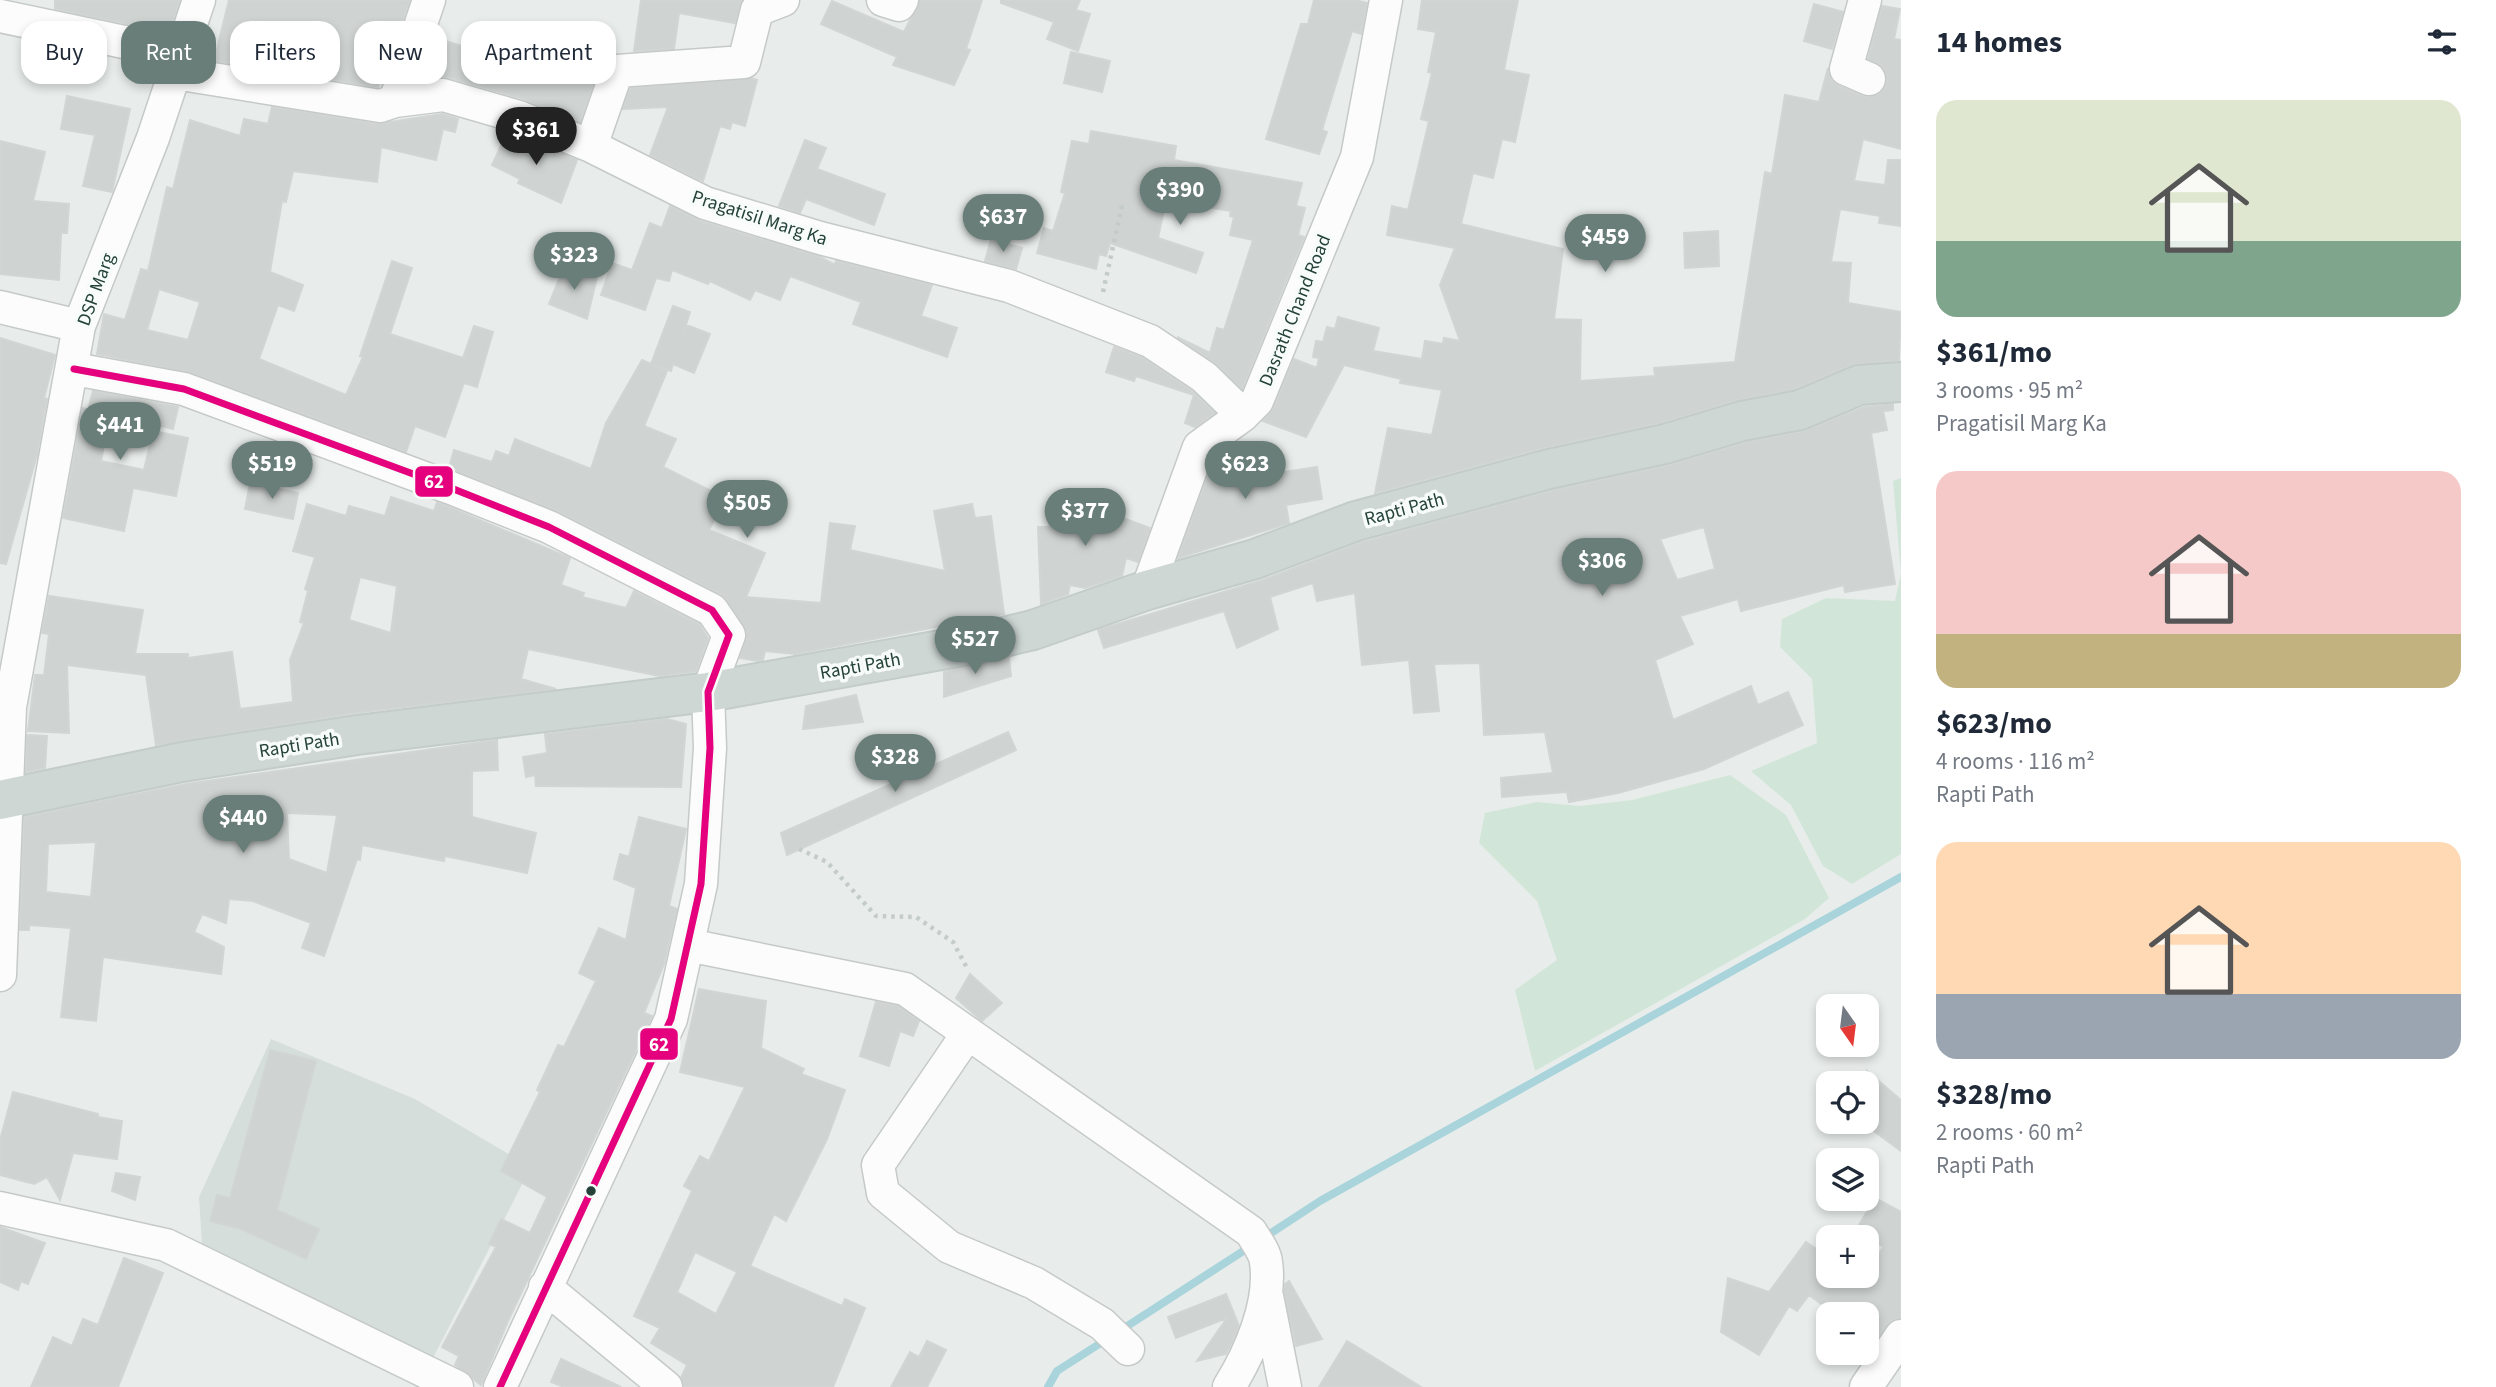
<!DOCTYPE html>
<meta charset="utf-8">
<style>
:root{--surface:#fff;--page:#f2f2f3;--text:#1f2937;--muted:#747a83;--accent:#697e78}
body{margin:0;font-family:"Source Sans 3",sans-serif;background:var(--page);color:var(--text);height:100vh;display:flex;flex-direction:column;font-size:26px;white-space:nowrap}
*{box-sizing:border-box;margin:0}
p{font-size:23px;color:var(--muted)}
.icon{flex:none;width:38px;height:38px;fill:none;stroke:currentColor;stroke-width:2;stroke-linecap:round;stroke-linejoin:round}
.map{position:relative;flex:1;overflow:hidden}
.drawer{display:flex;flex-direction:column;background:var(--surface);width:595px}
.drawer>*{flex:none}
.guide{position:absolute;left:21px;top:21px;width:665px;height:63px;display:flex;gap:14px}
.needle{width:46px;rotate:166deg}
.controls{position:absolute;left:1816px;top:994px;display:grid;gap:14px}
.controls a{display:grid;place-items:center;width:63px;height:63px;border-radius:14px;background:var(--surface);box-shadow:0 4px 10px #0003;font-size:35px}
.price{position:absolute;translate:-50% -60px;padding:0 16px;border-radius:24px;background:var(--accent);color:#fff;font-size:23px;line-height:46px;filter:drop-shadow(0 2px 4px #0008)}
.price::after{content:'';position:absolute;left:50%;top:42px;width:21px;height:16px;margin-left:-10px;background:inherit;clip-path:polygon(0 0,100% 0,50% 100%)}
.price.active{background:#222;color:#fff}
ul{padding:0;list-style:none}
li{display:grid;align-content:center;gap:14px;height:371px;padding:0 35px}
li span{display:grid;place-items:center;height:217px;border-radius:21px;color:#555}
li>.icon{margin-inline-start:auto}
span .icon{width:126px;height:126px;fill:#fffc;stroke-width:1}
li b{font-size:30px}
h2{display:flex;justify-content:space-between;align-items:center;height:84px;padding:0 35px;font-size:30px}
.tag{padding:0 24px;border-radius:21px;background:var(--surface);box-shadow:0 4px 10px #0003;font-size:24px;line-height:63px}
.tag.active{background:var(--accent);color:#fff}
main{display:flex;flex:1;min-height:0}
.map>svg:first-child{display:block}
.built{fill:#d6dedb}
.green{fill:#d1e6d8}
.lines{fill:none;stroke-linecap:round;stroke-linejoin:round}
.stream{stroke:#a9d4db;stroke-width:8}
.building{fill:#cfd4d2;stroke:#d1d6d4;stroke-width:2;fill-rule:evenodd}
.minor-casing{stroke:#c5cac8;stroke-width:35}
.major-casing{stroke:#c3ccc9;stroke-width:42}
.path{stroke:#c3ccca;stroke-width:4.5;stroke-dasharray:3.5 5;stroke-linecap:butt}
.minor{stroke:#fcfcfc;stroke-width:32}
.major{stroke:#cfd7d5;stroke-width:38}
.bus-1-casing{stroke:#f7fbf9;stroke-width:12}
.bus-1{stroke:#e5007d;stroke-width:7}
.bus-dot{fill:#24423a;stroke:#f7fbf9;stroke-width:2.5}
.labels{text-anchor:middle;stroke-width:7;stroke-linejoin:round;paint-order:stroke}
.street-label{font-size:19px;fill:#24423a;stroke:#f7fbf9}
.line-badge{stroke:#f7fbf9;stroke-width:2.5}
.badge-label{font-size:19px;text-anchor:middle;font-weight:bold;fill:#fff}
</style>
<main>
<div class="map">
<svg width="1901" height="1387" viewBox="0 0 1901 1387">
<rect width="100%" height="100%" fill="#e8edeb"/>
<!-- built -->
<path class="built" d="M271,1039L415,1099L531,1167L433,1358L202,1245L199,1197Z"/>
<!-- green -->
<path class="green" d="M1901,478V854L1852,884L1823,866L1791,805L1751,771L1817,743L1812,679L1780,647L1782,619L1826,598L1895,601L1901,573L1893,481Z
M1730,775L1786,815L1829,898L1805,919L1535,1071L1515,990L1557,960L1537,901L1479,843L1485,813L1537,802L1580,806L1632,800Z"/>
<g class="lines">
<!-- stream -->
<path class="stream" d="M1262,1239L1320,1201L1901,877
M1118,1332L1251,1246
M1048,1387L1057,1371L1107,1339"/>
</g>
<!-- building -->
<path class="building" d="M55,0H180L170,30L166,32L55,9Z
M229,0H410L378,87L214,61Z
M641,0H742L735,23L679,13L674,49L634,51Z
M920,0H982L966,49L970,50L954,85L893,65L897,57L821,24L832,1L904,32Z
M1001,0H1080L1076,10L1090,14L1078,51L1047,39L1054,22L1001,3Z
M1314,0H1355L1367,3L1361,34L1352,31L1322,130L1327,132L1319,154L1266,139L1301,24H1308Z
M1422,0H1518L1504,70L1529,75L1515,142L1502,139L1493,178L1473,173L1461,224L1563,249L1554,319L1581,320L1580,381L1655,376L1654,368L1735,362L1765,172L1772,174L1785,95L1819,102L1828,68L1831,80L1839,86L1862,96L1872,97L1880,93L1886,86L1887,76L1883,68L1868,59L1882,6L1900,9L1894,39L1901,40V149L1863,139L1854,181L1885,185L1888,160H1901V226L1879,223L1880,216L1840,209L1831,262L1851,263L1848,303L1901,312L1899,360L1851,365L1794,389L1738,400L1660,423L1543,448L1375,493L1388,428L1432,435L1442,390L1400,383L1401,379L1344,365L1306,437L1263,421L1274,408L1294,359L1317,368L1319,358L1313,357L1316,341L1323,342L1327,327L1335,329L1338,317L1379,328L1373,351L1422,359L1425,341L1443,344L1444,338L1460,341L1440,285L1455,248L1387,235L1392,206L1408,210L1429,121L1421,119L1432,73L1428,72L1436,32L1418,29Z
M1814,4L1843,12L1832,49L1804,41Z
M436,38L487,54L490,47L584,80L592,56L603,60L580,122L524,99L448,77L422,79Z
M1071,52L1110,61L1102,92L1064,83Z
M136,63L157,68L152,82L136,83Z
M751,78L757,80L745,126L732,122L730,129L720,126L703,181L650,155L668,107L623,109L630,88Z
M67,96L130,109L112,192L83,186L95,135L61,129Z
M272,107L377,124L442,114L458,119L455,132L443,129L436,160L381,147L377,182L293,171L286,202L282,201L270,272L303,285L294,311L278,305L259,359L346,395L363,357L360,356L392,261L412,268L390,334L463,358L474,326L493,332L477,387L464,383L445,437L415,426L406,452L190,372L97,354L104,314L125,320L141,269L148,271L167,187L173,189L190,120L240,136L244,119L268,124ZM159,289L200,302L188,340L147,330Z
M1091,131L1176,146L1174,160L1302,183L1296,206L1305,208L1298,235L1304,237L1242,389L1214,362L1177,337L1210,353L1217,328L1224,330L1253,240L1230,235L1234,217L1230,216L1231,211L1166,200L1158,238L1203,253L1196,273L1110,243L1106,256L1099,254L1096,269L1037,253L1044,228L1053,231L1065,193L1061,192L1072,141L1089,144Z
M507,133L577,160L561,203L518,183L520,179L492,165Z
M805,140L826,148L817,169L885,194L874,225L806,199L800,213L779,206Z
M0,141L45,152L33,201L69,204L67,233H61L59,280L0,274Z
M670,206L700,221L820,257L835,265L836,261L932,285L921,316L957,328L947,357L853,324L861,302L790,276L780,300L755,290L750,300L710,281L708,284L672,270L669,281L656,278L645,310L601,295L612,263L632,270L650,223L662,228Z
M1718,231L1719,266L1685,268L1684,233Z
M991,239L1022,248L1016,269L985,261Z
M564,267L597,277L587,319L549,304Z
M673,306L690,312L683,334L687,325L710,334L694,373L673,364L671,371L651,364Z
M0,338L55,355L44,398L47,399L37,455L6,564L0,563Z
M1114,347L1141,357L1192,391L1215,413L1195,427L1185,423L1194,395L1136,376L1134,381L1106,372Z
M642,360L667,371L644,426L676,439L663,467L725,498L709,530L765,553L746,597L821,603L830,523L855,526L850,550L945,571L934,511L972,504L975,518L991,516L1004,614L795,654L765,651L763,660L758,661L740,658L747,632L720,594L557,511L449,468L454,450L492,462L496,451L509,456L515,439L591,469L606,423Z
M93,391L178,407L173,429L110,413L101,461L144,470L153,431L188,438L176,496L133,488L124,531L63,518L83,408L88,410Z
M1893,404V410L1883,411L1887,430L1871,433L1895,584L1845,592L1844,585L1741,611L1738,599L1680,616L1693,644L1655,660L1673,720L1751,686L1758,705L1788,692L1803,725L1704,769L1618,793L1569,802L1567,792L1502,797L1501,778L1553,773L1545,732L1484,735L1480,663L1434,664L1439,711L1414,713L1409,660L1362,665L1355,593L1317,601L1313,583L1270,597L1278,629L1237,648L1224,611L1104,648L1098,630L1263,580L1363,542L1554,490L1670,465L1747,442L1804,431L1864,407ZM1704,527L1715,569L1677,580L1660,539Z
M1229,448L1256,458L1253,477L1317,467L1322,499L1286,505L1289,523L1178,558L1214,459Z
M250,483L298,493L293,519L245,509Z
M1059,494L1150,528L1138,562L1126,558L1122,576L1085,588L1070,585L1068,594L1041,604L1038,527H1049Z
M391,497L434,511L437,502L570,558L561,585L584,593L582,597L626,608L634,591L699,624L708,638L696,671L659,676L528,649L521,679L556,689L354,713L156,745L146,675L67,665L69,733L28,731L35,675H44L49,634L42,633L49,596L143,610L135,654H188V658L232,652L240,709L293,702L290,660L304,623L300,622L308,591L305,589L315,557L293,551L307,504L346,516L349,506L385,516ZM360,577L397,586L391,633L349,620Z
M1009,658L1011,676L944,697V672Z
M856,695L863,722L803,729L806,706Z
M667,719L686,724L681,787L536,786L535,775L526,777L523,757L547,753L545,734Z
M1008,732L1016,750L787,855L781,833Z
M27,735L47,736L45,768L26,772Z
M497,740L498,770L472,771V817L536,833L527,873L445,856L444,861L362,845L360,860L357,859L324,956L302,948L311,923L253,901L229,899L226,923L202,914L194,932L224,947L221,974L103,957L96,1021L61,1017L71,928L29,925V930H20L24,817L186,784ZM287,813L337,815L327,873L289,859ZM96,842L91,897L46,892L48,844Z
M639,817L686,829L669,906L677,909L664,964L644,1013L652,1016L508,1321L481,1385L455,1365L459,1356L442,1347L496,1247L489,1244L501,1219L530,1233L547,1197L501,1171L540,1092L537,1090L558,1045L564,1047L596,981L579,973L599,928L626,940L636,888L614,879L620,854L629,857Z
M970,974L1002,1003L982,1021L956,998Z
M699,989L766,1001L761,1048L804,1069L801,1074L845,1090L827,1139L786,1221L774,1214L750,1266L842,1306L845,1299L865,1308L833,1387H684L681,1378L687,1365L651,1343L660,1328L634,1316L692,1191L684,1186L700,1156L709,1161L745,1087L680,1072ZM695,1252L737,1272L716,1314L677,1292Z
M876,1002L898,1006L919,1021L913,1036L900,1031L889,1066L860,1056Z
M270,1050L316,1061L277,1210L319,1229L306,1259L241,1229L210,1221L217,1195L230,1198Z
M1867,1071L1901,1100V1151L1867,1126Z
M13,1092L98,1114V1117L122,1121L117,1159L73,1153L60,1200L47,1177L34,1184L0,1175V1140Z
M116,1173L140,1177L135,1200L112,1191Z
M1875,1198L1901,1212V1318L1893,1320L1877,1338L1867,1332V1314H1835L1809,1295L1797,1311L1789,1306L1759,1355L1721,1332L1728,1278L1769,1292L1806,1242L1829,1258V1276H1867L1883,1247L1856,1230Z
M0,1227L45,1243L28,1284L21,1281L18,1290L0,1282Z
M124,1258L163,1273L118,1387H31L53,1337L72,1346L83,1319L98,1325Z
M1289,1281L1322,1339L1296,1346L1284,1291L1285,1284Z
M1226,1294L1239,1326L1235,1336L1226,1354L1197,1361L1227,1318L1176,1338L1168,1317Z
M927,1341L946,1350L927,1387H891L910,1352L919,1357Z
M1347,1341L1362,1350L1421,1387H1319Z
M561,1359L621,1387H564L551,1382Z"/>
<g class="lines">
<defs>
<path id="minor" d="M883,0L899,5L902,0
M1865,0L1846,69L1869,79
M0,16L181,54
M175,73L380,106L395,101L443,95L519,117L591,146L705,203L820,238L1009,286L1150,341L1204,377L1243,415
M395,101L429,0
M591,146L617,71L744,62L757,10L783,0
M0,307L79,326
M74,369L184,389L451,488L549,527L712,610L729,635L708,692L710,748L701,884L671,1019L500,1387
M1147,590L1199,447L1243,415L1257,401L1357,157L1386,0
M688,945L905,989L1251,1232C1256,1241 1265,1252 1266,1262C1272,1303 1250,1353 1229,1387
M0,975L10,707L79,326L153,138L199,0
M968,1033L878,1165L883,1193L949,1247L1034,1283L1102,1324L1128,1349
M0,1208L166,1245L457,1387
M545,1287L666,1387
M1267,1296L1285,1387
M1866,1387L1901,1336"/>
<path id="major" d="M0,800L182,762L357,735L708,692L974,644L1033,630L1147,590L1255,559L1356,521L1549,469L1665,444L1742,421L1800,410L1859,385L1901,382"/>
</defs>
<!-- minor casing -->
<use href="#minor" class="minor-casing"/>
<!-- major casing -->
<use href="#major" class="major-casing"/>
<!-- path -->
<path class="path" d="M1103,292L1123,201
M799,849L827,862L876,916L916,917L953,942L967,968"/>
<!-- minor -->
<use href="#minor" class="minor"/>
<!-- major -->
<use href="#major" class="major"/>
<defs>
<path id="bus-1" d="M74,369L184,389L451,488L549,527L712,610L729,635L708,692L710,748L701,884L671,1019L500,1387"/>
</defs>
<!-- bus-1 casing -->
<use href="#bus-1" class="bus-1-casing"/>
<!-- bus-1 -->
<use href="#bus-1" class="bus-1"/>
</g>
<!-- markers -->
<circle class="bus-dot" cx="591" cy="1191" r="6"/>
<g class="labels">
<!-- street labels -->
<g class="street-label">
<text transform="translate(760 217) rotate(18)" y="7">Pragatisil Marg Ka</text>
<text transform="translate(95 289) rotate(-70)" y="7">DSP Marg</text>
<text transform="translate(1294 310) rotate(-68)" y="7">Dasrath Chand Road</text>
<text transform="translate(1404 508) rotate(-15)" y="7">Rapti Path</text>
<text transform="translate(860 665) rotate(-10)" y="7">Rapti Path</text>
<text transform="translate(299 744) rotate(-9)" y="7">Rapti Path</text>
</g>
</g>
<g class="line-badge">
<rect x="414" y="465" width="40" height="33" rx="7" fill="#e5007d"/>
<rect x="639" y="1027" width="40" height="34" rx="7" fill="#e5007d"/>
</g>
<g class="badge-label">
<text x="434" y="488">62</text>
<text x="659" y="1051">62</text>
</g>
</svg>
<div class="controls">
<a><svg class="needle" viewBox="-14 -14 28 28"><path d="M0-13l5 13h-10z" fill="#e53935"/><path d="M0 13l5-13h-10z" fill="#747a83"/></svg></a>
<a><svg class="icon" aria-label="locate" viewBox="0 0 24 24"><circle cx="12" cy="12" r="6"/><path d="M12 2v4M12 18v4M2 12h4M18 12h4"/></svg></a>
<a><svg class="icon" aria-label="layers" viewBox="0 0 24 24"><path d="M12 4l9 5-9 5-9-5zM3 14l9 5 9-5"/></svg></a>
<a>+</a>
<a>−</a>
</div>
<b class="price active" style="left:536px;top:167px">$361</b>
<b class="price" style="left:1180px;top:227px">$390</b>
<b class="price" style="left:1003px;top:254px">$637</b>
<b class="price" style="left:1605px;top:274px">$459</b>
<b class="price" style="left:574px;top:292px">$323</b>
<b class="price" style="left:120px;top:462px">$441</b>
<b class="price" style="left:272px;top:501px">$519</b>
<b class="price" style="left:1245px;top:501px">$623</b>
<b class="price" style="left:747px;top:540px">$505</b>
<b class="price" style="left:1085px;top:548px">$377</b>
<b class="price" style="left:1602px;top:598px">$306</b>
<b class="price" style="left:975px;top:676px">$527</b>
<b class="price" style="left:895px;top:794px">$328</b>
<b class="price" style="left:243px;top:855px">$440</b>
<div class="guide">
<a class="tag">Buy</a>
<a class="tag active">Rent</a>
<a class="tag">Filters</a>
<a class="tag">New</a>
<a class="tag">Apartment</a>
</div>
</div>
<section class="drawer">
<h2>14 homes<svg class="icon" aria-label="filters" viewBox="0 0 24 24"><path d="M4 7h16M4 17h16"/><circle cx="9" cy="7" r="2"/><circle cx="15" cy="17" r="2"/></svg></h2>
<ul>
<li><span style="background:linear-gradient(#dfe7d0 65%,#7fa58c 0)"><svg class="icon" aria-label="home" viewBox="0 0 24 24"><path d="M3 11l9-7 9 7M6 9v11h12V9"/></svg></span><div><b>$361/mo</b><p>3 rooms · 95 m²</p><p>Pragatisil Marg Ka</p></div></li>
<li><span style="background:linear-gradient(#f6c9c9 75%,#c2b280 0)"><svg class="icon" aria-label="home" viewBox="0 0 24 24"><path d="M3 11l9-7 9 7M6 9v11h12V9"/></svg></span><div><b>$623/mo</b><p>4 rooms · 116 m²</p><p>Rapti Path</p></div></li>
<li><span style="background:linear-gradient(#ffd9b3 70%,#9aa5b1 0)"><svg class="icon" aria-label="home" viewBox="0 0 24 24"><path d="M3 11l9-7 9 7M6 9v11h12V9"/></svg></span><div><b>$328/mo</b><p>2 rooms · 60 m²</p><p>Rapti Path</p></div></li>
</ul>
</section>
</main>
